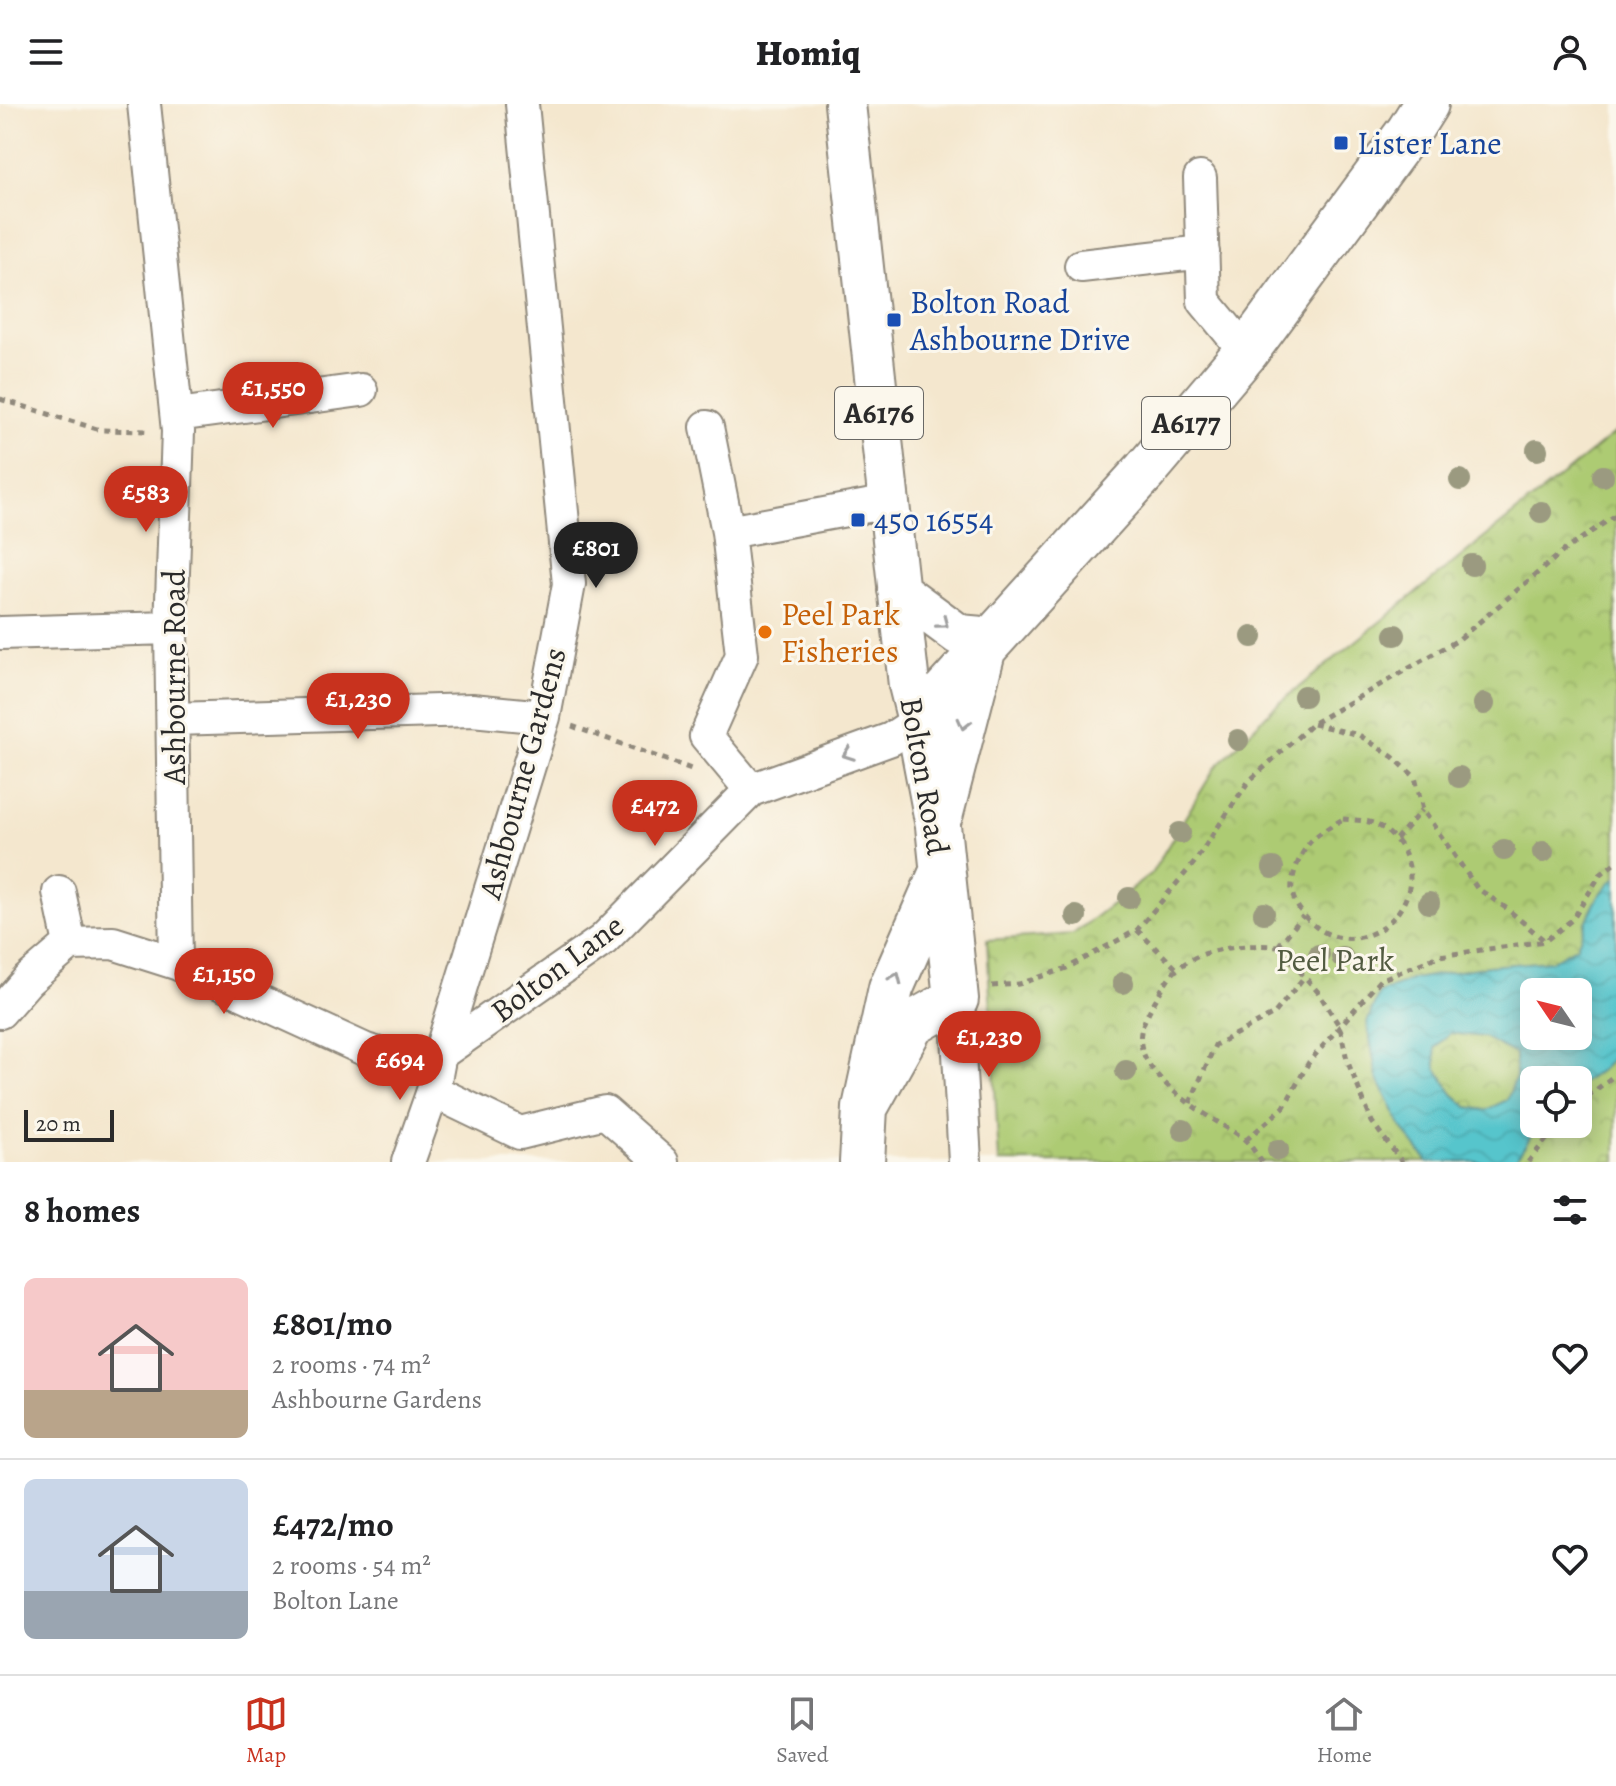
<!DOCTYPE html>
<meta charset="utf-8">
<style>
:root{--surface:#fff;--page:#f6f6f6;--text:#202124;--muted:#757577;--line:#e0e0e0;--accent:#c8321e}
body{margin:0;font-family:Alegreya,serif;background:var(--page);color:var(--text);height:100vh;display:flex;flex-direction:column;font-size:30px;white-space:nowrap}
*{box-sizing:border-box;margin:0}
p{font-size:26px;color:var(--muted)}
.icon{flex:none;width:44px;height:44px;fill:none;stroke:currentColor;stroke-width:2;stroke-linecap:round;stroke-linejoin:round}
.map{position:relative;height:1058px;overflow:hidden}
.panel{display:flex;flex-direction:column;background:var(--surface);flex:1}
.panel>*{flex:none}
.needle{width:52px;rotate:305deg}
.controls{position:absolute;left:1520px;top:874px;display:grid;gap:16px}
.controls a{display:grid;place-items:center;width:72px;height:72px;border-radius:12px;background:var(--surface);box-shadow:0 4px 20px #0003;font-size:40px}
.scale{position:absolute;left:24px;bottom:20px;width:90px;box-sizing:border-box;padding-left:8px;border:4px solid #2b2b2b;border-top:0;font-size:22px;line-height:28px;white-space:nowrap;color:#2b2b2b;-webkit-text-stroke:6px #fbf7ec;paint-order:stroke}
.price{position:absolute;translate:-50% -68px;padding:0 18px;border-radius:28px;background:var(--accent);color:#fff;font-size:26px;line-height:52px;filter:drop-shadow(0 2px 4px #0008)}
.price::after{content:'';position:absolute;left:50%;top:48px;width:24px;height:18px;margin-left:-12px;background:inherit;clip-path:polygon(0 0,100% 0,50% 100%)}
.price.selected{background:#222;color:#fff}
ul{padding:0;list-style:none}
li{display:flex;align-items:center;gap:24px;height:200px;padding:0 24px}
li+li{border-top:2px solid var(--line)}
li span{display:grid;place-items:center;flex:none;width:224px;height:160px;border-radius:12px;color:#555}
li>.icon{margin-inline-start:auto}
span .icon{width:96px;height:96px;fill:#fffc;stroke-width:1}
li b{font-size:34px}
h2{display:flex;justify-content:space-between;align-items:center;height:96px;padding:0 24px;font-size:34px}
header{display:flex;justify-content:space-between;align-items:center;height:104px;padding:0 24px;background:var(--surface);font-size:36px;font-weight:800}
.tabs{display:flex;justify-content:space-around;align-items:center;height:112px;border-top:2px solid var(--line);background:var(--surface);font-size:22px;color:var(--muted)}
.tabs a{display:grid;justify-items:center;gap:4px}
.tabs .selected{color:var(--accent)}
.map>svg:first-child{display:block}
.park{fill:url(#park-crowns);stroke:#6c7b4f;stroke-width:2;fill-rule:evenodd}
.water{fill:url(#water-waves);stroke:#41787c;stroke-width:2;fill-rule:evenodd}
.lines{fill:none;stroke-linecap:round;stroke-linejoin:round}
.minor-casing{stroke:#90897c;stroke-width:36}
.major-casing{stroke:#90897c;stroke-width:44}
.highway-casing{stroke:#90897c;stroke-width:48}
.path{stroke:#90897c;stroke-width:5;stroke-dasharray:6 6;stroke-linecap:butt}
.minor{stroke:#fff;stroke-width:32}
.major{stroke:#fff;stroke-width:40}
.highway{stroke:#fff;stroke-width:44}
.tree{fill:#9b9a80}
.oneway{stroke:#a0a0a0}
.transit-dot{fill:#1a4fb4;stroke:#fbf7ec;stroke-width:3}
.food-dot{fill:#e8710a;stroke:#fbf7ec;stroke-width:3}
.labels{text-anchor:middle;stroke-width:6;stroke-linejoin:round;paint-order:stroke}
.shield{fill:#fbf7ec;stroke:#696865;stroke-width:2}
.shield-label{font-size:30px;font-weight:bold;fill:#2b2b2b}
.transit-label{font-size:32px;fill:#164399;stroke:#fbf7ec;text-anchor:start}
.food-label{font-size:32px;fill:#c56008;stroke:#fbf7ec;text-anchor:start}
.street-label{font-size:32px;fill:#2b2b2b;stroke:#fbf7ec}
.park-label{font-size:32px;fill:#525b41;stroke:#fbf7ec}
</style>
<header><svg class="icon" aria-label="menu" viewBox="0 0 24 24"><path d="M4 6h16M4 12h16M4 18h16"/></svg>Homiq<svg class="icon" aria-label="person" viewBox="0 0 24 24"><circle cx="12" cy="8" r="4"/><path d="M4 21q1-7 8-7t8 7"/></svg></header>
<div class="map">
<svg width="1616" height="1058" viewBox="0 0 1616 1058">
<defs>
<pattern id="park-crowns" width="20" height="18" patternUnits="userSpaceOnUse" patternTransform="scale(2)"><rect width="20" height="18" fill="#adcb73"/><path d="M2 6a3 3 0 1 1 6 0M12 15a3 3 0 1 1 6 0" fill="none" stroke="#95ae64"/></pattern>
<pattern id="water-waves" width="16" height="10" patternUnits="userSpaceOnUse" patternTransform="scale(2)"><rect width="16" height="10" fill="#57c5cc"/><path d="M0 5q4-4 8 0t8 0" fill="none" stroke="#4ca9af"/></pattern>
</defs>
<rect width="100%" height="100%" fill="#fbf7ec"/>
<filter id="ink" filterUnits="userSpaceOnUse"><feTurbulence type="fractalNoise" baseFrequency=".0125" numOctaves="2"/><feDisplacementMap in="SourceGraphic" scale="16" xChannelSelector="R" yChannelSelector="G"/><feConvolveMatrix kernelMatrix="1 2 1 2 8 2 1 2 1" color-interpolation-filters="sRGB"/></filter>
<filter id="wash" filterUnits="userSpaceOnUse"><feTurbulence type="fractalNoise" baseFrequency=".006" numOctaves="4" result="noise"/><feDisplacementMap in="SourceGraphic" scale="32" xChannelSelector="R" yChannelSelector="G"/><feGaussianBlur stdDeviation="1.8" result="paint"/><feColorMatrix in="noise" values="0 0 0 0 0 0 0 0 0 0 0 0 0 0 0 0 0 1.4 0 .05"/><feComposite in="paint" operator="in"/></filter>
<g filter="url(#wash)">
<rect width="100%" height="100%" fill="#f4e7ce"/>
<!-- park -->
<path class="park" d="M1616,328V1058H999L987,836L1073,830L1151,770L1215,664L1273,604ZM1534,888H1578V932H1534ZM1534,976H1578V1020H1534Z"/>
<!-- water -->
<path class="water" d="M1616,774V949L1603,964L1578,982V976H1534V1020H1539L1514,1058H1428L1402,1024L1377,974L1367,918L1379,889L1413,875L1488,862L1551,857L1577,842C1586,819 1595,789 1616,774ZM1534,888H1578V932H1534ZM1450,929L1484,933L1515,950L1516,973L1507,996L1486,1006L1468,1003L1453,990L1436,963L1435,944Z"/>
</g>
<g filter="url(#ink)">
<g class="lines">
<defs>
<path id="minor" d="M144,0L178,327L171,524L176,859
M1200,74L1204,197L1246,248
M1081,162L1203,148
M177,311L361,286
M707,323L728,428L742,551L706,632L751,686
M728,428L889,398
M0,529L171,524
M174,615L472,606L544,613
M59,788L70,840
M956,895L965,1058
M0,908L28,876L70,840L113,839L176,859L366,946L403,957L440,950L603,836L751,686L891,635L918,617
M433,987L520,1029L605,1008L662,1058
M408,1058L433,987L440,950L544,613L569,480L522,0"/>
<path id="major" d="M845,0L909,581L918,617
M898,486L959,531L994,534"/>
<path id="highway" d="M941,709L982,551
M865,1004L912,920L956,895L938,722L918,617L1145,367L1246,248L1409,27L1426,0
M862,1058L865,1004L891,884L941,770"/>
</defs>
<!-- minor casing -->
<use href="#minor" class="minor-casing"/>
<!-- major casing -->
<use href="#major" class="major-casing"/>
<!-- highway casing -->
<use href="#highway" class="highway-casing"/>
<!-- path -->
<path class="path" d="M0,295L100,326L149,327
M1313,620L1359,631L1393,653L1415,673L1423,706L1477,784L1506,804L1545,837
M572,622L694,666
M1343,715C1352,716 1364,716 1373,719C1384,723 1395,734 1401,743C1435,797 1365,862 1315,822C1305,814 1294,801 1292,787C1290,772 1302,746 1312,736C1320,728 1333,721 1343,715Z
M1396,735L1422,706
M1137,826L1176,864
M1278,842L1303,812
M992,882L1019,880L1067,864L1137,826L1194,759L1248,678L1312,620L1458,536L1566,445L1616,411
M1190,999L1215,941L1274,910L1305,872
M1578,1000L1616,970
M1246,1036L1284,1003L1309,958L1380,876L1439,852L1545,837L1573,815L1600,771L1616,758
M1262,1058C1257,1052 1253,1044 1247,1038C1241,1031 1230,1026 1222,1021C1194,1003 1134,967 1141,928C1144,913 1156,896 1163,883C1184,844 1238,840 1278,842L1318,888L1340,923L1347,956L1372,1018L1402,1058
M1528,1058L1559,1020"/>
<!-- minor -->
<use href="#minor" class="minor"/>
<!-- major -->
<use href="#major" class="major"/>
<!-- highway -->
<use href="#highway" class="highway"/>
</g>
<!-- trees -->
<g class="tree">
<circle cx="1537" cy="346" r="11"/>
<circle cx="1603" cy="372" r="11"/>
<circle cx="1460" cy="376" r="11"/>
<circle cx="1541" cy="408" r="11"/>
<circle cx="1472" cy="461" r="11"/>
<circle cx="1395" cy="531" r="11"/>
<circle cx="1252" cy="533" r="11"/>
<circle cx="1304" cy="592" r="11"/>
<circle cx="1484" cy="600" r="11"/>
<circle cx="1238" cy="636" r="11"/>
<circle cx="1459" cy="673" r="11"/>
<circle cx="1180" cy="729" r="11"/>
<circle cx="1504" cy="746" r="11"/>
<circle cx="1543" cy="748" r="11"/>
<circle cx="1273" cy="764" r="11"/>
<circle cx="1129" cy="794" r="11"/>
<circle cx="1429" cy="799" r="11"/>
<circle cx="1264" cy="809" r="11"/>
<circle cx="1076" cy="812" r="11"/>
<circle cx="1319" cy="851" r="11"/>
<circle cx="1342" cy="853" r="11"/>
<circle cx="1123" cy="879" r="11"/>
<circle cx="1126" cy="967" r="11"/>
<circle cx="1183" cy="1026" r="11"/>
<circle cx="1278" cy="1046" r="11"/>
</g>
<!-- one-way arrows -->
<defs><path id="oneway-chevron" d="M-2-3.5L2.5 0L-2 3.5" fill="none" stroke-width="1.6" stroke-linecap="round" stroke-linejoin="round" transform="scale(2)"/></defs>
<g class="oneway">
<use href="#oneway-chevron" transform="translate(943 519) rotate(37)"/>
<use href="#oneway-chevron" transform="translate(964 620) rotate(104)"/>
<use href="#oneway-chevron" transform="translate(848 650) rotate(160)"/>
<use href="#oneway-chevron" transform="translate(896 874) rotate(-66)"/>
</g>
</g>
<!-- markers -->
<g class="transit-dot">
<rect x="1333" y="31" width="16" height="16" rx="4"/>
<rect x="886" y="208" width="16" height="16" rx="4"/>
<rect x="850" y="408" width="16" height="16" rx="4"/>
</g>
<circle class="food-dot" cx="765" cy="528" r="8"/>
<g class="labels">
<!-- shield labels -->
<g class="shield">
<rect x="835" y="283" width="88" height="52" rx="6"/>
<rect x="1142" y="293" width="88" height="52" rx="6"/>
</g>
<g class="shield-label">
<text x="879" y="319">A6176</text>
<text x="1186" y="329">A6177</text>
</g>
<!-- transit labels -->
<g class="transit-label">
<text x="1357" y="50">Lister Lane</text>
<text x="910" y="209">Bolton Road<tspan x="910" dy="37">Ashbourne Drive</tspan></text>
<text x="874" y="427">450 16554</text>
</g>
<!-- food labels -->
<g class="food-label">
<text x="781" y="521">Peel Park<tspan x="781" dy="37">Fisheries</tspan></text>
</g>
<!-- street labels -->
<g class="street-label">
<text transform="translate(174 573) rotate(-90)" y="11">Ashbourne Road</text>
<text transform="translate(522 669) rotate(-75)" y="11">Ashbourne Gardens</text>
<text transform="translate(925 672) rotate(80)" y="11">Bolton Road</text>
<text transform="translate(557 864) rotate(-37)" y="11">Bolton Lane</text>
</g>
<!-- park labels -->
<g class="park-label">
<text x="1335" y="867">Peel Park</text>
</g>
</g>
</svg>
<div class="controls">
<a><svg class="needle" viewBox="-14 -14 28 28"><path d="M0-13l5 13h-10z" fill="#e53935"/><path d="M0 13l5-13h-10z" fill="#757577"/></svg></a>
<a><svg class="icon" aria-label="locate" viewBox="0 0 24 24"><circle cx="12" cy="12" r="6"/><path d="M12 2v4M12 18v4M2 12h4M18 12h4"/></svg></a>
</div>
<div class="scale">20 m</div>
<b class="price" style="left:273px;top:326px">£1,550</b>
<b class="price" style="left:146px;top:430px">£583</b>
<b class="price selected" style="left:596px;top:486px">£801</b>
<b class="price" style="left:358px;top:637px">£1,230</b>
<b class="price" style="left:655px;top:744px">£472</b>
<b class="price" style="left:224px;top:912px">£1,150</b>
<b class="price" style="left:989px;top:975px">£1,230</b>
<b class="price" style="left:400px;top:998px">£694</b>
</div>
<section class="panel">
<h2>8 homes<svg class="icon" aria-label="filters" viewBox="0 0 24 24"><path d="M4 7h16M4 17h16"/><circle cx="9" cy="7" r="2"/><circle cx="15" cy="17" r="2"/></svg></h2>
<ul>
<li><span style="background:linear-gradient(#f6c9c9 70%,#b9a48a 0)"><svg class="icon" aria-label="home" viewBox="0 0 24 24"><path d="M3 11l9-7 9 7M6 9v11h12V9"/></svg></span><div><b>£801/mo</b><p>2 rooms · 74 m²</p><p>Ashbourne Gardens</p></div><svg class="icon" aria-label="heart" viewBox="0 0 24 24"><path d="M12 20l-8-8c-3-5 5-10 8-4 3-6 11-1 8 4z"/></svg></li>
<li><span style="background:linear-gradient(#c9d6e8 70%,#9aa5b1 0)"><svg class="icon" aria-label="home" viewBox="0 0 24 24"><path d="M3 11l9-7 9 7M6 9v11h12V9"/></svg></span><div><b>£472/mo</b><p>2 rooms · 54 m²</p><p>Bolton Lane</p></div><svg class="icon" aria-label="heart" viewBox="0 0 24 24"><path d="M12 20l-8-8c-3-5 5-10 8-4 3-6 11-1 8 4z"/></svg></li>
</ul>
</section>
<nav class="tabs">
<a class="selected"><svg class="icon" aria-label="map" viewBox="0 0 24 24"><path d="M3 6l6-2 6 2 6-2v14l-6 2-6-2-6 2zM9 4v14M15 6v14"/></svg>Map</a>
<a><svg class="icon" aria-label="saved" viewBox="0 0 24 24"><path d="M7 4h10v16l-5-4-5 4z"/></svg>Saved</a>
<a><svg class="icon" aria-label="home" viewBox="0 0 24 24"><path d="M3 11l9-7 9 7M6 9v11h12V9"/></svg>Home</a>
</nav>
